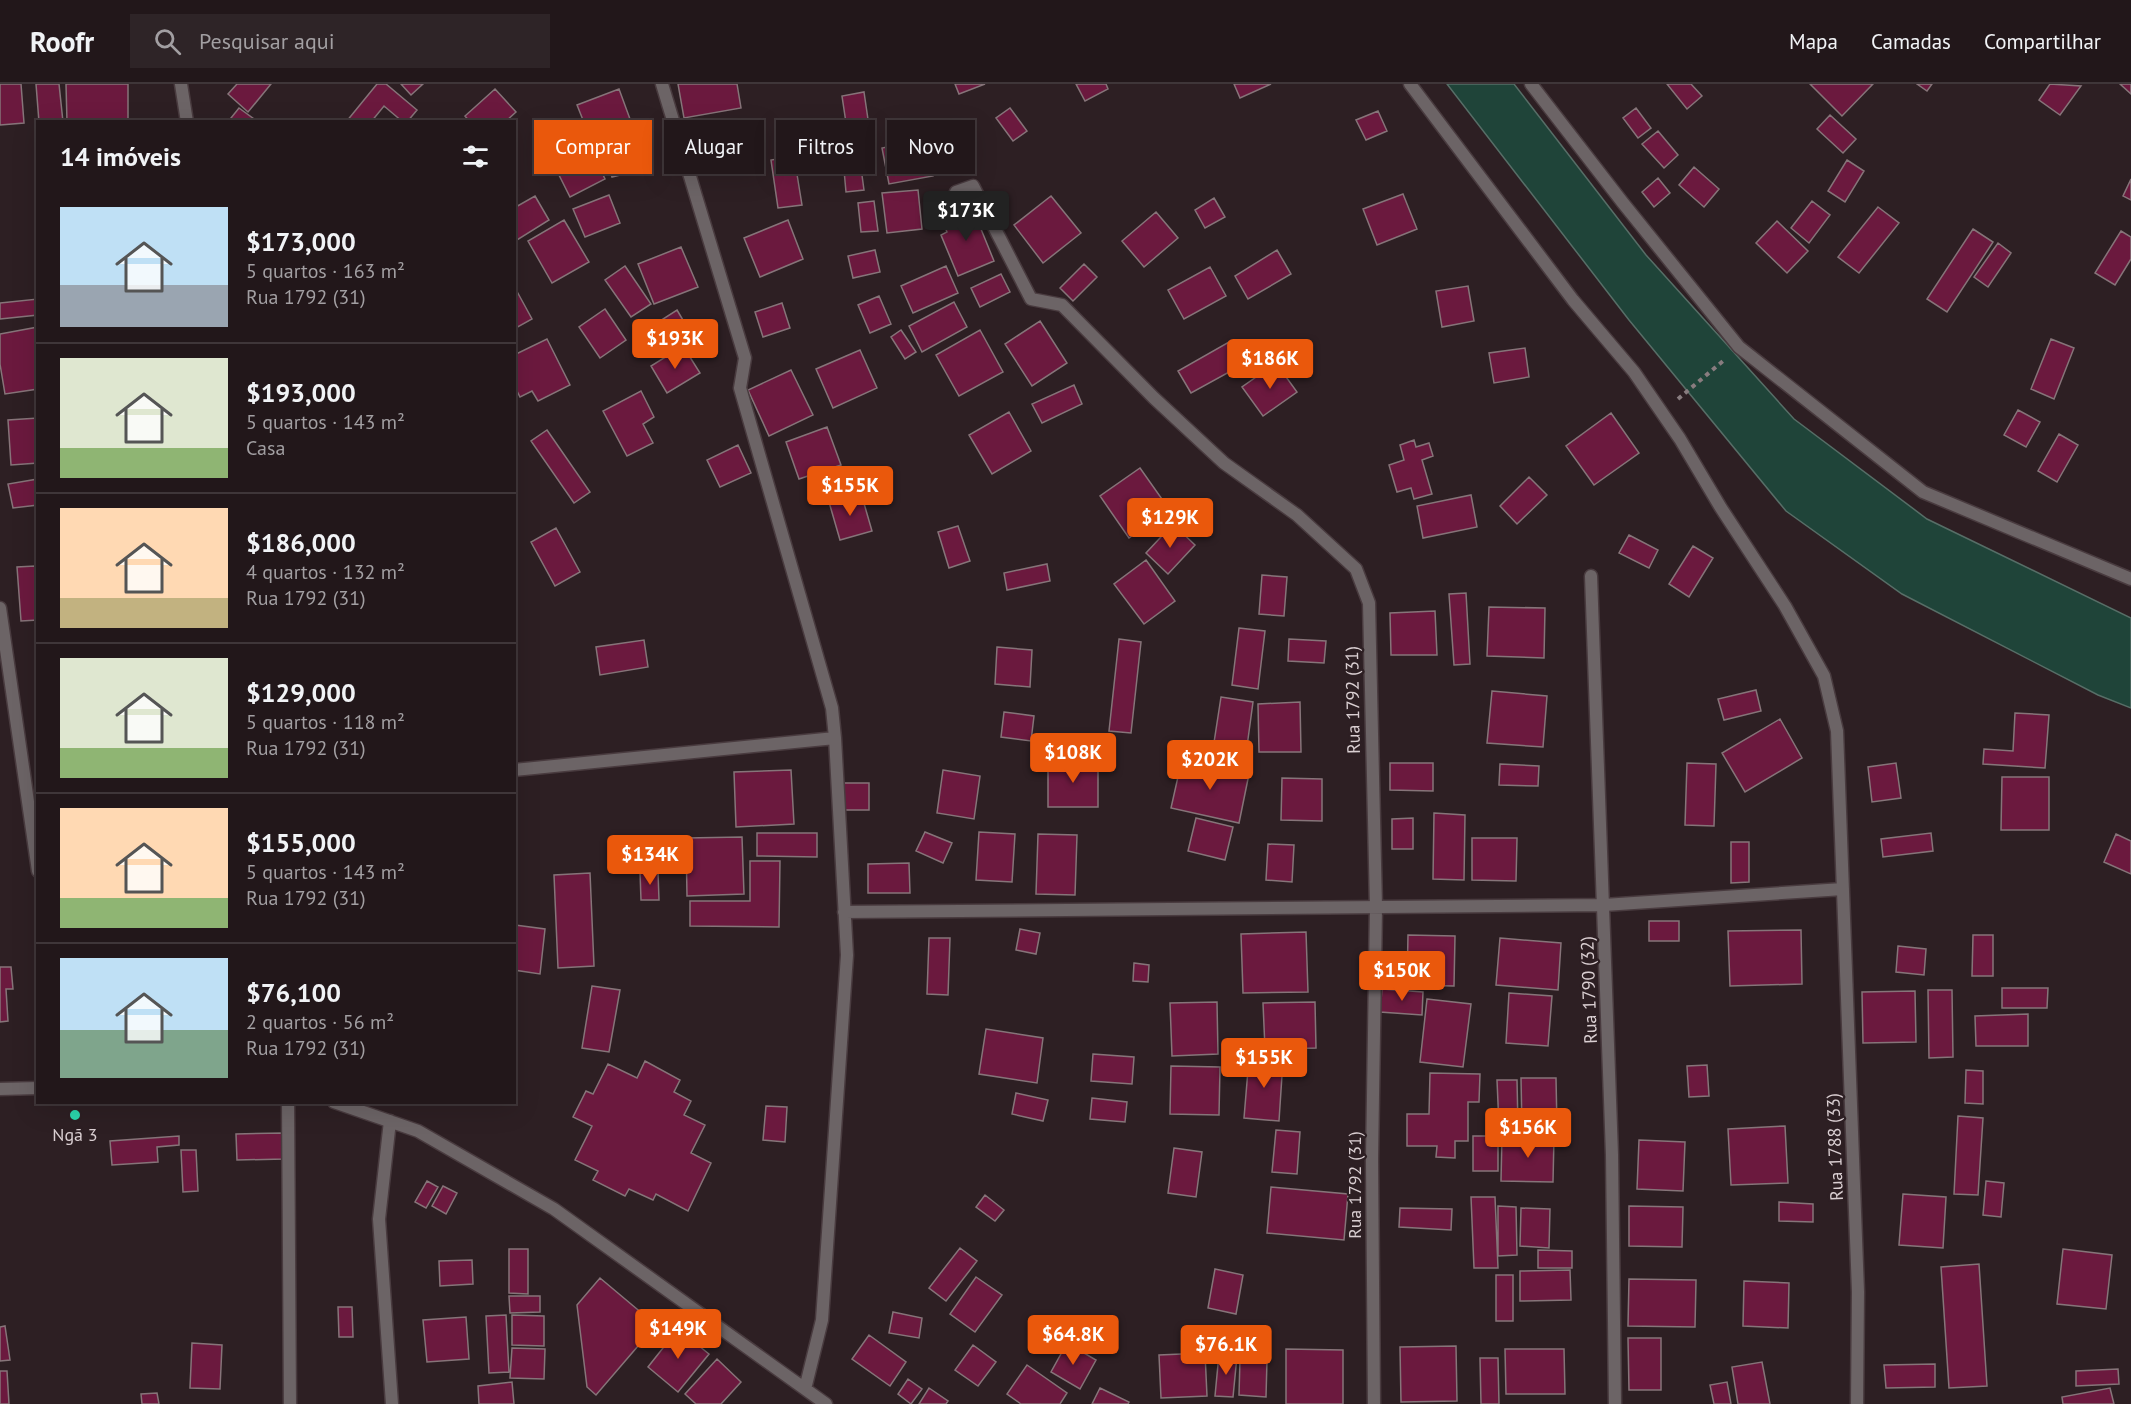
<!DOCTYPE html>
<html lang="pt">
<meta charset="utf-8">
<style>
:root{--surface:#22171a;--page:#2e2427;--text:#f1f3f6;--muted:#a29fa2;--line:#3f3639;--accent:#ea580c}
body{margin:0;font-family:"PT Sans",sans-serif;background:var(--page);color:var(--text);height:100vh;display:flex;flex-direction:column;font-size:22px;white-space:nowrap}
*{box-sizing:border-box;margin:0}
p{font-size:20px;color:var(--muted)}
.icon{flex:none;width:33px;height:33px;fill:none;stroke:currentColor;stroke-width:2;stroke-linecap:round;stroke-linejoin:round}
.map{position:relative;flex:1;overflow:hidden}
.sheet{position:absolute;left:36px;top:36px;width:480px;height:984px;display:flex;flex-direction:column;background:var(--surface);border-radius:0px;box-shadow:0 6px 24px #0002,0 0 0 2px var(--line)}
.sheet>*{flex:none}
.hud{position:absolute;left:534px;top:36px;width:570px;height:54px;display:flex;gap:12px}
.price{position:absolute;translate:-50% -51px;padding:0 14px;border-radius:6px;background:var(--accent);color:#fff;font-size:20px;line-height:39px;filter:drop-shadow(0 2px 3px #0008)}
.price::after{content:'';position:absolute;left:50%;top:36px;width:18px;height:14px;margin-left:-9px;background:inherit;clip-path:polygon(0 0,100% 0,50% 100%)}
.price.selected{background:#222;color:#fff}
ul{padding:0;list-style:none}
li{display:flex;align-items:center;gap:18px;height:150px;padding:0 24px}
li+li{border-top:2px solid var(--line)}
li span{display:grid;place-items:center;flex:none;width:168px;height:120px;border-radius:0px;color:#555}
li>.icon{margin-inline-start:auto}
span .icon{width:72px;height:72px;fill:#fffc;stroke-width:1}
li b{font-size:26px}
h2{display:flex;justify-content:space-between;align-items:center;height:72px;padding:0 24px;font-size:26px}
.chip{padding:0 21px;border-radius:0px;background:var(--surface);box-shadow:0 6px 24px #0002,0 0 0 2px var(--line);font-size:21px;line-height:54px}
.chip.selected{background:var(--accent);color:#fff}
header{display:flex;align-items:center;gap:36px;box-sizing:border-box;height:84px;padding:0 30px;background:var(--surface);border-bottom:2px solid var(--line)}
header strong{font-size:28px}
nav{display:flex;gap:33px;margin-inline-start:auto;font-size:21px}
.search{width:420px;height:54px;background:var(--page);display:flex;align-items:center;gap:15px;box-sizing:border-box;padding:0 21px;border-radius:0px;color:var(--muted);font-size:22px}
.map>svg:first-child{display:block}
.water{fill:#1f4439;stroke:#576e67;stroke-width:1.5}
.building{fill:#6b193e;stroke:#867479;stroke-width:1.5}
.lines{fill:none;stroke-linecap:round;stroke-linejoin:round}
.minor-casing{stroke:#493b3f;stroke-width:15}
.path{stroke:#887c7f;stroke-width:4;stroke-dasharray:4.5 4.5;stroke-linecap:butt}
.minor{stroke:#6c6466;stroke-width:12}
.poi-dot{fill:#2bd5ac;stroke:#2d1f23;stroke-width:2}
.labels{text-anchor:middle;stroke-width:4.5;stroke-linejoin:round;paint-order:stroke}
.street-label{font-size:18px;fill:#dacfd2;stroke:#2d1f23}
.poi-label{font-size:18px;fill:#dacfd2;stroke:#2d1f23}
</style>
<header>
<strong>Roofr</strong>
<div class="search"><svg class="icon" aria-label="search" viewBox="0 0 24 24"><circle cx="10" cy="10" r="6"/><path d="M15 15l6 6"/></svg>Pesquisar aqui</div>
<nav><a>Mapa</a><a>Camadas</a><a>Compartilhar</a></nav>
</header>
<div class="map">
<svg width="2131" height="1320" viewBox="0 0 2131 1320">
<rect width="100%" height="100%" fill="#2d1f23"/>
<!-- water -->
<path class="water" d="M1447,0H1514L1646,171L1794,335L1927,435L2131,534V624L2098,611L1902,510L1786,427L1629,236Z"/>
<!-- building -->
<path class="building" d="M0,0H21L24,39L0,41Z
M36,0H59L63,38H39Z
M66,0H128V38H67Z
M237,0H271L248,28L228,10Z
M377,0H386L417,26L407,38H403L384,22L371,38H346Z
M401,0H423L411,11Z
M678,0H737L741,24L684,34Z
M955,0H985L959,10Z
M1076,0H1106L1108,5L1085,17Z
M1234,0H1271L1240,14Z
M1667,0H1691L1702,12L1687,25Z
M1810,0H1873L1842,32Z
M1917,0H1932L1927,7Z
M2050,0L2081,2L2060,31L2039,16Z
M2120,0H2131V10Z
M495,5L516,28L505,38H470L465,32Z
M619,5L630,35L589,51L577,21Z
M864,8L870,49L848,52L842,12Z
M239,24L254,35L252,38H235L231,34Z
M1010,24L1027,47L1013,57L996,34Z
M1636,24L1651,44L1638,54L1623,34Z
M1378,27L1387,47L1366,56L1356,36Z
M1830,31L1856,55L1843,69L1817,45Z
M752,38L763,71L703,91L692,58Z
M1658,47L1678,71L1664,84L1642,60Z
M926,55L933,92L889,100L882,64Z
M620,62L628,89L612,93L604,67Z
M592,68L605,95L570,113L556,85Z
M794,72L802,121L778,124L771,76Z
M1847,76L1864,87L1845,118L1828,107Z
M1694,83L1719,105L1704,123L1679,101Z
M861,84L864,106L846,108L844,86Z
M1658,94L1670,109L1654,123L1642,108Z
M2131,95V116L2123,112Z
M918,106L922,145L887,149L882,109Z
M1403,110L1417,145L1377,161L1363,125Z
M609,111L620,139L585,153L573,125Z
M535,112L549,136L517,156L514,124Z
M1051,112L1081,149L1043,179L1014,141Z
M1214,114L1225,133L1205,144L1195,126Z
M874,117L878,147L861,148L858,119Z
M1812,117L1830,131L1809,159L1791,144Z
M972,123L994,177L958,192L941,151L947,148L942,136Z
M1878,123L1899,139L1859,189L1838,173Z
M1156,128L1178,154L1144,183L1122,157Z
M564,136L589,178L552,199L528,157Z
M788,136L803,175L760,193L744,154Z
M1777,137L1808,167L1787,189L1756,159Z
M1973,145L1993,158L1947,228L1927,215Z
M2121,147L2131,153V175L2115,201L2095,189Z
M1998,159L2011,169L1988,203L1974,193Z
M681,163L698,203L654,220L638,180Z
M875,166L880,188L853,194L848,172Z
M1277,166L1291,190L1248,215L1235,192Z
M1084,180L1097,193L1073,217L1060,204Z
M625,182L651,220L631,233L605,196Z
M946,182L958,209L913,229L901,202Z
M1210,183L1226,212L1184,235L1168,206Z
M1001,190L1010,208L980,223L971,204Z
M514,202L532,235L514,245Z
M1468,202L1474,237L1442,243L1436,207Z
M879,212L891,240L870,249L858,221Z
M38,215V231L0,235V219Z
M954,218L967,243L922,268L909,242Z
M782,219L790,244L763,253L755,228Z
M605,225L626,256L600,274L579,243Z
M677,226L693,253L666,270L649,244Z
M1040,237L1067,279L1032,302L1005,260Z
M38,243V305L5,310L0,280V250Z
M901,246L916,268L905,275L891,253Z
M980,246L1003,288L959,312L936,271Z
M547,255L570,301L538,317L532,307L520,313L514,301V271Z
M2051,255L2074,264L2054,315L2031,305Z
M1229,258L1242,281L1191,309L1178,287Z
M683,262L700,289L667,309L651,282Z
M1525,264L1529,293L1494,299L1489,269Z
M860,266L877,304L833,324L816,285Z
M1276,279L1297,308L1263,332L1242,303Z
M791,286L813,331L769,352L748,306Z
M1074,301L1082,320L1042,339L1032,320Z
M641,307L654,333L643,340L653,359L627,372L603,327Z
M2018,326L2040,338L2026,363L2004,351Z
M1009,328L1031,367L992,390L969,351Z
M1611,329L1639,369L1594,401L1566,362Z
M38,334V379L11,381L8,336Z
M827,343L841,381L799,395L786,358Z
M547,346L590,408L574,419L531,357Z
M2059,350L2078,361L2057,398L2038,387Z
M1414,356L1416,363L1429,359L1433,372L1422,376L1432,410L1414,415L1411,404L1397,408L1389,381L1404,376L1400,361Z
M738,361L751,389L720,403L707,376Z
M1140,384L1169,425L1129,454L1100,412Z
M1529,393L1547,411L1517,440L1500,422Z
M38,395V421L13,424L8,400Z
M861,409L872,447L840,456L829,418Z
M1471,411L1477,443L1423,454L1417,422Z
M1173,440L1195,461L1168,490L1146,469Z
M958,442L970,477L949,484L938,448Z
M556,444L580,488L555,502L531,458Z
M1629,451L1658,466L1649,484L1619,469Z
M1693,462L1713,474L1689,513L1669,500Z
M1146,476L1175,517L1144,540L1114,500Z
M1047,480L1050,497L1007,506L1004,489Z
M35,482L38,536L21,537L17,483Z
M1262,491L1287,493L1284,532L1259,530Z
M1466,509L1470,580L1454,581L1449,510Z
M1489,523L1545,524L1544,574L1487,572Z
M1435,527L1437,571H1391L1390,529Z
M1239,544L1265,547L1258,605L1232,601Z
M1119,555L1141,558L1131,649L1109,647Z
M1289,555L1326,557L1324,579L1288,577Z
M644,556L648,583L600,591L596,563Z
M997,563L1032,566L1030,603L995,600Z
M1756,606L1761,627L1724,636L1718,615Z
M1492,607L1547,612L1543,663L1487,659Z
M1221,613L1253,618L1246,670L1213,665Z
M1300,618L1301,668H1259L1258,620Z
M1004,628L1034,632L1031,657L1001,653Z
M2015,629L2049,631L2045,684L1983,680L1984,665L2013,667Z
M1780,635L1802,674L1745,708L1722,669Z
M1182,675L1249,690L1239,739L1171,724Z
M1098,677V723H1048V678Z
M1390,679H1433V707L1390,706Z
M1687,679L1716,680L1714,742L1685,741Z
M1896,679L1901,714L1872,718L1868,683Z
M1500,680L1539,682L1538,702L1499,701Z
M791,686L794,740L736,743L734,688Z
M943,686L980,692L974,735L937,729Z
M2002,693H2049V746H2001Z
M1282,694L1322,695V737L1281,736Z
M842,699H869V726H842Z
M1434,729L1465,731L1464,796L1433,795Z
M1196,734L1233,743L1225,776L1188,767Z
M1413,734V765H1392V735Z
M925,748L952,759L943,779L916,767Z
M979,748L1015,750L1012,798L976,796Z
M757,749H817V773L757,772Z
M1931,749L1933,767L1883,773L1881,755Z
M1038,750L1077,751L1075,811L1036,810Z
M2116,750L2131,757V790L2104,778Z
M742,753L744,810L687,812L686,754Z
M1472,754H1517L1516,797L1472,796Z
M1731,758H1749V798L1731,799Z
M1268,760L1294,761L1292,798L1266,796Z
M750,777H780L779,843L690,842V817H750Z
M909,779L910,809H868V780Z
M640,788H658L659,816H641Z
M590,789L594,882L558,884L554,791Z
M1649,837H1679V857H1649Z
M515,841L545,845L540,890L514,886Z
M1020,845L1040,849L1036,870L1016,866Z
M1801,846L1802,900L1730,902L1728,847Z
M1306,848L1308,908L1243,909L1241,850Z
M1408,851L1455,852L1454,902L1407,901Z
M1973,851H1993V892H1972Z
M929,854H950L948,911L927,910Z
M1500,854L1561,859L1558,906L1496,901Z
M1898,862L1926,865L1924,891L1896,888Z
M1134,879L1149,881L1148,898L1133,897Z
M0,883H11L13,905H6L8,937L0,938Z
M592,902L620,906L609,968L582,964Z
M2002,904H2048L2047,924H2002Z
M1382,905L1423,908L1422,931L1380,928Z
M1928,906H1952L1953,973L1929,974Z
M1915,907L1916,958L1863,959L1862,908Z
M1509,909L1552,912L1548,962L1506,959Z
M1427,915L1471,920L1463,983L1420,978Z
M1217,918L1218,970L1172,972L1170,919Z
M1315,918L1316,964L1265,965L1263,919Z
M2028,930V962H1976L1975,932Z
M986,945L1043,954L1037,999L979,990Z
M1093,970L1134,973L1132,1000L1091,997Z
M1249,974L1283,976L1279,1037L1244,1034Z
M645,977L680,996L674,1008L691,1017L684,1031L705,1041L691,1069L711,1079L688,1127L656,1110L653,1116L629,1105L625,1112L593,1096L598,1087L575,1076L592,1042L573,1033L586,1007L593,1010L608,980L637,994Z
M1707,981L1709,1012L1689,1013L1687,982Z
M1171,982L1220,983L1219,1031L1170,1030Z
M1966,986L1983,987V1020L1965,1019Z
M1430,989L1480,990L1479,1018H1468V1057H1455V1074L1436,1073L1437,1062H1407V1030H1429Z
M1521,994H1556L1557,1043L1522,1044Z
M1497,996H1517L1518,1042H1499Z
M1016,1009L1048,1016L1043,1037L1012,1030Z
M1092,1014L1127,1018L1125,1038L1090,1035Z
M766,1022L787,1023L785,1058L763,1056Z
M1958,1032L1983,1034L1978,1111L1954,1110Z
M1785,1042L1788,1099L1731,1101L1728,1045Z
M1276,1046L1300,1048L1297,1090L1272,1088Z
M283,1049L284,1075L237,1076L236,1050Z
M179,1052V1061L157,1063L158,1078L112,1081L110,1057Z
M1473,1052H1498V1087H1473Z
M1502,1052L1554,1053L1553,1098L1501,1097Z
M1639,1056L1685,1058L1683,1107L1637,1105Z
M1174,1064L1202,1068L1196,1113L1168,1109Z
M181,1066H196L198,1107L183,1108Z
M427,1097L438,1103L426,1124L415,1118Z
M1986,1097L2004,1099L2001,1133L1983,1131Z
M443,1102L457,1109L446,1130L432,1122Z
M1271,1103L1348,1110L1344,1156L1267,1149Z
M1903,1110L1946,1113L1943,1164L1899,1161Z
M985,1111L1004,1126L995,1137L976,1123Z
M1471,1113H1495L1498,1184H1474Z
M1779,1118L1813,1120V1138L1779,1137Z
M1498,1122L1516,1123L1517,1171L1498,1172Z
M1629,1122L1683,1123L1682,1163L1629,1162Z
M1400,1124L1452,1125L1451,1146L1399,1143Z
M1521,1124L1550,1125L1549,1164L1520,1162Z
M960,1164L977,1177L946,1217L929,1204Z
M509,1165H528V1210L509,1209Z
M2063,1165L2112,1171L2106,1225L2057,1220Z
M1538,1166L1572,1167V1184H1538Z
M472,1176L473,1200L440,1202L439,1177Z
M1979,1180L1987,1302L1949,1304L1941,1183Z
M1215,1185L1243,1191L1236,1230L1208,1224Z
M1570,1186L1571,1216L1520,1217V1187Z
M1496,1191H1513V1237H1496Z
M976,1193L1002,1211L975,1248L950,1230Z
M600,1194L656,1241L596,1311L587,1303L577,1221Z
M1629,1195L1696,1196L1695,1243L1628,1242Z
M1744,1197L1789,1199L1788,1244L1743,1242Z
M509,1212H540V1228L510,1229Z
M338,1223H352L353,1253H339Z
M893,1228L922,1234L919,1254L889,1249Z
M506,1231L509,1288L489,1289L486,1232Z
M512,1231L544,1232V1262L512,1261Z
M466,1233L469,1275L427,1278L423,1236Z
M5,1242L10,1276L0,1277V1243Z
M678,1245L709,1270L678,1308L648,1283Z
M869,1251L906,1278L890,1302L852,1275Z
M1628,1254H1661V1306H1629Z
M192,1259L222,1261L220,1305L190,1304Z
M1067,1259L1096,1276L1080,1305L1051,1288Z
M973,1261L996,1278L978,1302L955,1286Z
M1456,1262L1457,1317L1401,1318L1400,1263Z
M512,1264L545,1265L544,1295L510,1294Z
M1286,1265L1343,1266V1320H1286Z
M1505,1265H1564L1565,1310H1506Z
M1205,1269L1207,1312L1161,1314L1159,1271Z
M1219,1270L1237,1272L1233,1313L1215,1312Z
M1480,1274H1498L1499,1320H1481Z
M717,1275L741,1298L721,1320H696L685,1310Z
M1240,1275L1267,1276L1266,1313L1239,1311Z
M1762,1278L1770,1320H1738L1732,1283Z
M1935,1280V1303L1886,1304L1884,1281Z
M1027,1281L1067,1309L1060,1320H1021L1007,1310Z
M2118,1285L2119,1300L2076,1302V1287Z
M0,1287H7L9,1320H0Z
M908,1295L922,1305L911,1320L898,1310Z
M512,1298L514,1320H479L478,1302Z
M1727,1298L1731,1320H1714L1710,1301Z
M929,1304L948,1317L946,1320H919Z
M1100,1304L1129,1318L1128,1320H1092Z
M2110,1304L2114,1320H2063L2062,1313Z
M157,1309L159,1320H142L141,1310Z"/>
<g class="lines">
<defs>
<path id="minor" d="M181,0L187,38
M662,0L745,274L740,304L832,624L835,654L847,871L822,1236L805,1305
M1410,0L1573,216L1634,288L1680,355L1721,424L1785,522L1824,592L1837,647L1858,1208L1857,1320
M1531,0L1623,119L1739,263L1923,408L2131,495
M956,108L973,102L1031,215L1062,221L1154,314L1224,379L1297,431L1356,485L1369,519L1376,823L1372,1075L1374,1320
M1591,492L1612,1071L1615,1320
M0,524L38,787
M514,686L835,654
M844,828L1604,821L1843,805
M0,1005L38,1004
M288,1018L290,1320
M334,1018L418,1047L554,1125L826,1320
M390,1037L379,1135L392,1320"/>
</defs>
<!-- minor casing -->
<use href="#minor" class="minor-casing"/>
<!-- path -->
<path class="path" d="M1678,315L1723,277"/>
<!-- minor -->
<use href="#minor" class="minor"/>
</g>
<!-- markers -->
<circle class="poi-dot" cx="75" cy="1031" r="6"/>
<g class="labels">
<!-- street labels -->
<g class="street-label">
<text transform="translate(1353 616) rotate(-91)" y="6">Rua 1792 (31)</text>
<text transform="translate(1589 906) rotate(-92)" y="6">Rua 1790 (32)</text>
<text transform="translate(1835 1063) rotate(-92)" y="6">Rua 1788 (33)</text>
<text transform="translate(1355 1101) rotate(-90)" y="6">Rua 1792 (31)</text>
</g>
<!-- poi labels -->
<g class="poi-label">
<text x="75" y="1057">Ngã 3</text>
</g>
</g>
</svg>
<b class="price selected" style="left:966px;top:158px">$173K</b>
<b class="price" style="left:675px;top:286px">$193K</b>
<b class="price" style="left:1270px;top:306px">$186K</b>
<b class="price" style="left:850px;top:433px">$155K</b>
<b class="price" style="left:1170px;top:465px">$129K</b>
<b class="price" style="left:1073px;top:700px">$108K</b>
<b class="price" style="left:1210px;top:707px">$202K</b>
<b class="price" style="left:650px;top:802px">$134K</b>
<b class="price" style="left:1402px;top:918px">$150K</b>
<b class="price" style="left:1264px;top:1005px">$155K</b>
<b class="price" style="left:1528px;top:1075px">$156K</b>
<b class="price" style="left:678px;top:1276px">$149K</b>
<b class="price" style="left:1073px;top:1282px">$64.8K</b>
<b class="price" style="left:1226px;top:1292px">$76.1K</b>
<div class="hud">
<a class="chip selected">Comprar</a>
<a class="chip">Alugar</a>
<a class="chip">Filtros</a>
<a class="chip">Novo</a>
</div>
<section class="sheet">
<h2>14 imóveis<svg class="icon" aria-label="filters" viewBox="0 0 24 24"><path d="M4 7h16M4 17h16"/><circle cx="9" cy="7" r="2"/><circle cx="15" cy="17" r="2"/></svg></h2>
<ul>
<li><span style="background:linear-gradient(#bfe0f5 65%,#9aa5b1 0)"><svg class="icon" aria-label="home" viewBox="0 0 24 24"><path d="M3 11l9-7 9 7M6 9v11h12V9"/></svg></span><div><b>$173,000</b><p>5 quartos · 163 m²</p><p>Rua 1792 (31)</p></div></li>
<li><span style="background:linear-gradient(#dfe7d0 75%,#8fb573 0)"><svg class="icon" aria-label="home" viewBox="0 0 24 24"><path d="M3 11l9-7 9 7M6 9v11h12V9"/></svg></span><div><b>$193,000</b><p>5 quartos · 143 m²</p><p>Casa</p></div></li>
<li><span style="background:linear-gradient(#ffd9b3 75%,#c2b280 0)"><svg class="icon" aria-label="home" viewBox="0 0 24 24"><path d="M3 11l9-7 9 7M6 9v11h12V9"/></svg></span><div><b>$186,000</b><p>4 quartos · 132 m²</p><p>Rua 1792 (31)</p></div></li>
<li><span style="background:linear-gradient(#dfe7d0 75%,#8fb573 0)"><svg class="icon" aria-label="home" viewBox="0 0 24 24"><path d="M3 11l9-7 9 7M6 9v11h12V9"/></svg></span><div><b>$129,000</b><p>5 quartos · 118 m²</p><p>Rua 1792 (31)</p></div></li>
<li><span style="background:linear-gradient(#ffd9b3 75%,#8fb573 0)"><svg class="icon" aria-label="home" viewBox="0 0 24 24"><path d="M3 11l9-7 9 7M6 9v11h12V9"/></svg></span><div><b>$155,000</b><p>5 quartos · 143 m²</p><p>Rua 1792 (31)</p></div></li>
<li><span style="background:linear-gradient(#bfe0f5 60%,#7fa58c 0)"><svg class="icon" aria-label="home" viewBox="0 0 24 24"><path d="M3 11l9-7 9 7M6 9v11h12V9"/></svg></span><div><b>$76,100</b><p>2 quartos · 56 m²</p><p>Rua 1792 (31)</p></div></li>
</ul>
</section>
</div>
